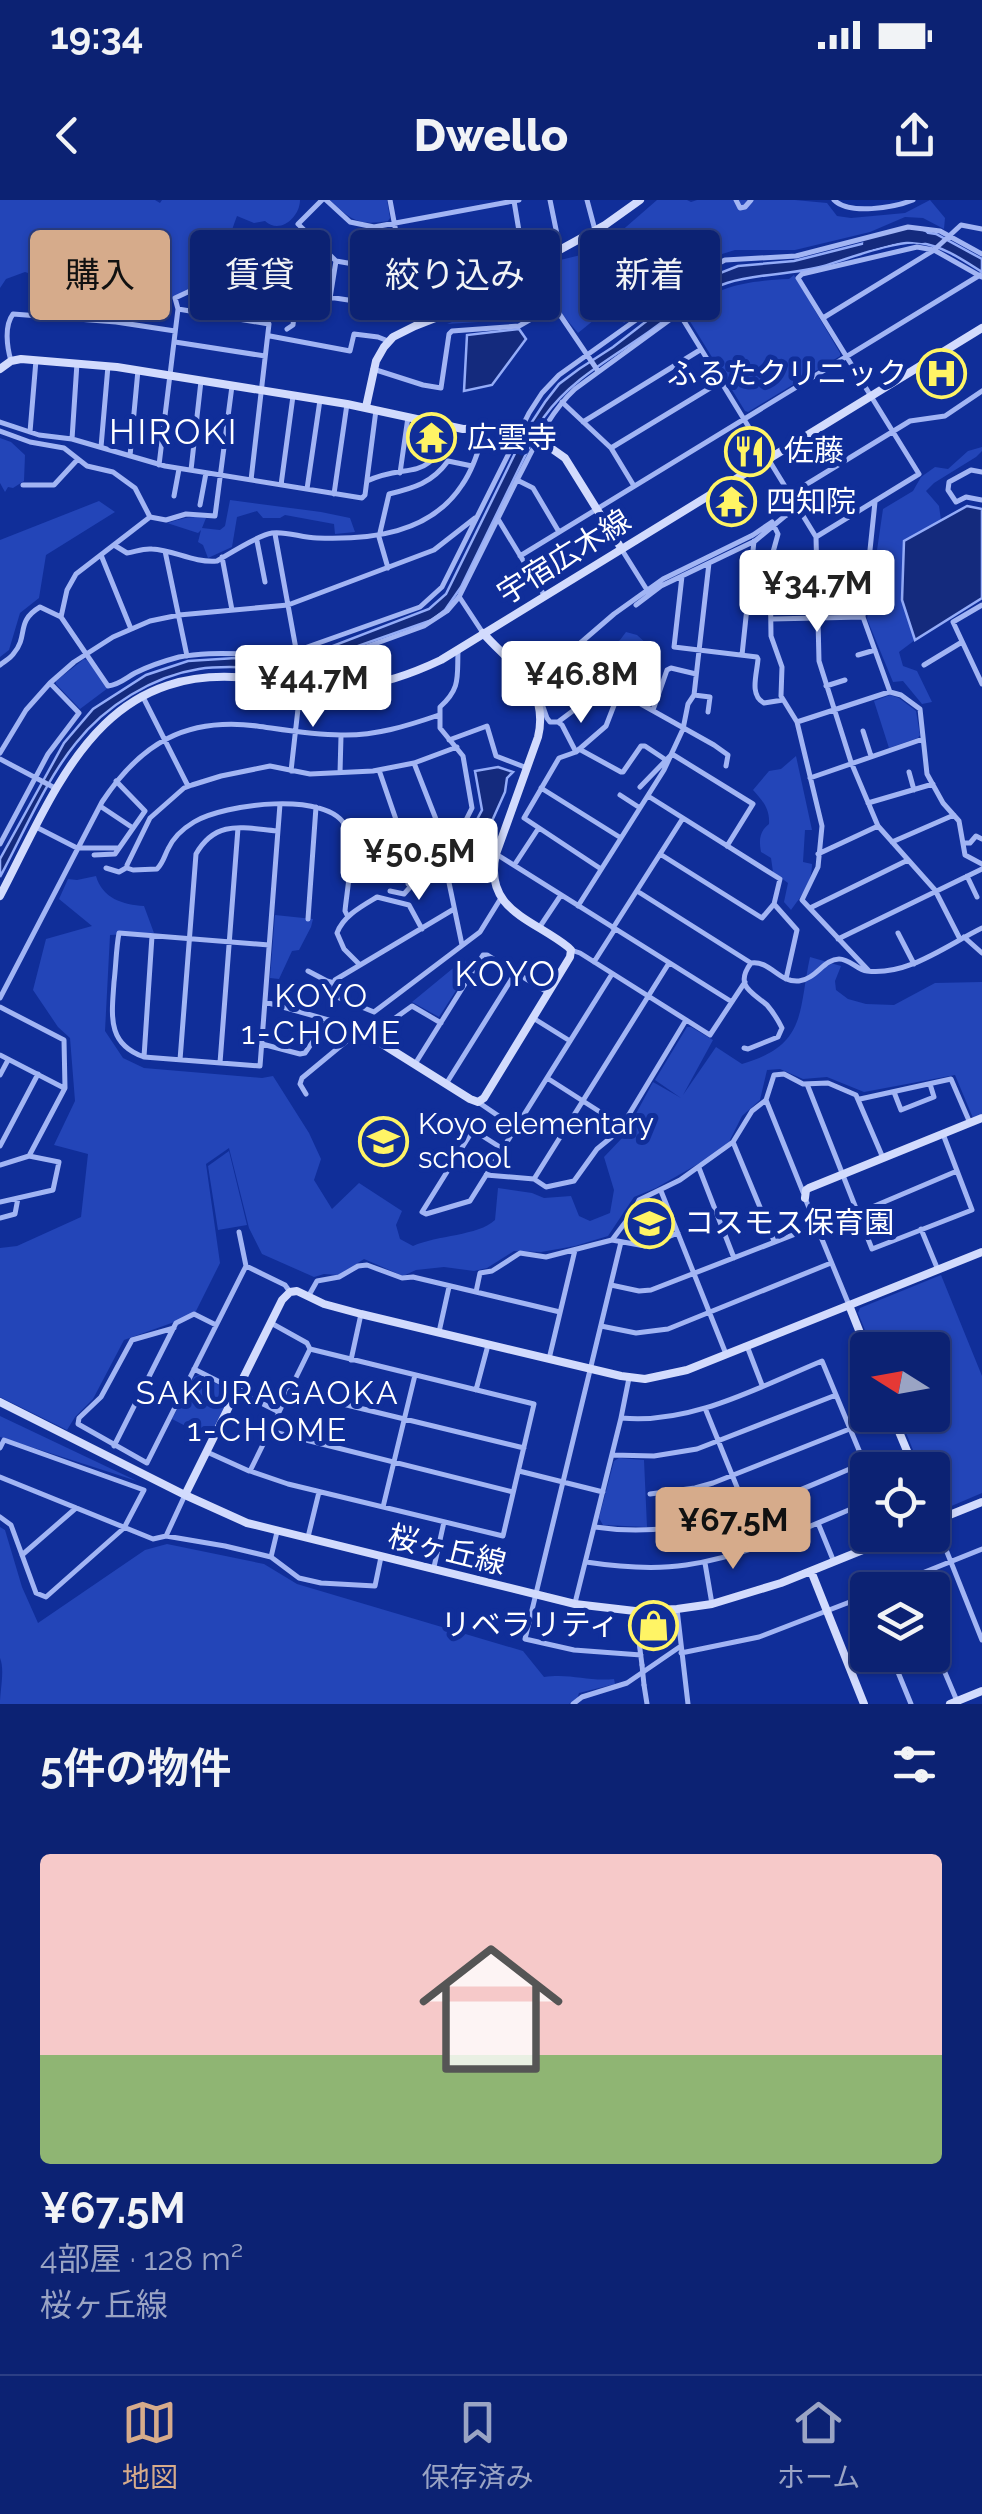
<!DOCTYPE html>
<html lang="ja">
<meta charset="utf-8">
<style>
:root{--surface:#0c2273;--page:#1a2f7b;--text:#f1f3f6;--muted:#9aa4c4;--line:#2c3f85;--accent:#d6ab8b}
body{margin:0;font-family:Raleway,"Noto Sans JP",sans-serif;background:var(--page);color:var(--text);height:100vh;display:flex;flex-direction:column;font-size:38px;white-space:nowrap}
*{box-sizing:border-box;margin:0}
p{font-size:32px;color:var(--muted)}
.icon{flex:none;width:55px;height:55px;fill:none;stroke:currentColor;stroke-width:2;stroke-linecap:round;stroke-linejoin:round}
.map{position:relative;height:1504px;overflow:hidden}
.panel{display:flex;flex-direction:column;background:var(--surface);flex:1}
.panel>*{flex:none}
.top-card{position:absolute;left:30px;top:30px;width:922px;height:90px;display:flex;gap:20px}
.needle{width:65px;rotate:281deg}
.tools{position:absolute;left:850px;top:1132px;display:grid;gap:20px}
.tools a{display:grid;place-items:center;width:100px;height:100px;border-radius:10px;background:var(--surface);box-shadow:0 2px 8px #0004,0 0 0 2px var(--line);font-size:50px}
.price{position:absolute;translate:-50% -85px;padding:0 22px;border-radius:10px;background:#fff;color:#222;font-size:32px;line-height:65px;filter:drop-shadow(0 2px 5px #0008)}
.price::after{content:'';position:absolute;left:50%;top:60px;width:30px;height:22px;margin-left:-15px;background:inherit;clip-path:polygon(0 0,100% 0,50% 100%)}
.price.on{background:var(--accent);color:#111}
ul{padding:0;list-style:none}
li{display:grid;align-content:center;gap:20px;height:530px;padding:0 40px}
li span{display:grid;place-items:center;height:310px;border-radius:10px;color:#555}
li>.icon{margin-inline-start:auto}
span .icon{width:180px;height:180px;fill:#fffc;stroke-width:1}
li b{font-size:42px}
h2{display:flex;justify-content:space-between;align-items:center;height:120px;padding:0 40px;font-size:42px}
.chip{padding:0 35px;border-radius:10px;background:var(--surface);box-shadow:0 2px 8px #0004,0 0 0 2px var(--line);font-size:35px;line-height:90px}
.chip.on{background:var(--accent);color:#111}
.status{display:flex;justify-content:space-between;align-items:center;height:70px;padding:0 50px;background:var(--surface);direction:ltr}
.status svg{height:28px;fill:currentColor}
header{display:flex;justify-content:space-between;align-items:center;height:130px;padding:0 40px;background:var(--surface);font-size:45px;font-weight:800}
.dock{display:flex;justify-content:space-around;align-items:center;height:140px;border-top:2px solid var(--line);background:var(--surface);font-size:28px;color:var(--muted)}
.dock a{display:grid;justify-items:center;gap:5px}
.dock .on{color:var(--accent)}
.map>svg:first-child{display:block}
.green{fill:#2345b8}
.water{fill:#142a7d;stroke:#94acf8;stroke-width:2.5}
.lines{fill:none;stroke-linecap:round;stroke-linejoin:round}
.river{stroke:#142a7d;stroke-width:12}
.street{stroke:#a2b5f4;stroke-width:5}
.secondary{stroke:#d2dbfd;stroke-width:8}
.street-bridge{stroke:#a2b5f4;stroke-width:5}
.labels{text-anchor:middle;stroke-width:10;stroke-linejoin:round;paint-order:stroke}
.poi-label{font-size:30px;fill:#fff;stroke:#102e99;text-anchor:start}
.street-label{font-size:30px;fill:#fff;stroke:#102e99}
.neighbourhood-label{font-size:32px;letter-spacing:2.5px;fill:#fff;stroke:#102e99}
.quarter-label{font-size:35px;letter-spacing:2.5px;fill:#fff;stroke:#102e99}
</style>
<div class="status"><b>19:34</b><svg viewBox="0 0 49 12"><path d="M0 12V9h3v3zM5 12V6h3v6zM10 12V3h3v9zM15 12V0h3v12zM26 1h20v11H26zM47 4h2v5h-2z"/></svg></div>
<header><svg class="icon" aria-label="back" viewBox="0 0 24 24"><path d="M15 5l-7 7 7 7"/></svg>Dwello<svg class="icon" aria-label="share" viewBox="0 0 24 24"><path d="M12 15V3M7 8l5-5 5 5M5 13v7h14v-7"/></svg></header>
<div class="map">
<svg width="982" height="1504" viewBox="0 0 982 1504">
<rect width="100%" height="100%" fill="#102e99"/>
<!-- green -->
<path class="green" d="M0,0H155L160,3L162,0H300C300,17 280,35 265,21L254,23L237,16C229,36 227,56 207,67L202,85L171,98H144L124,109L98,118L74,110L68,100L42,92L34,75L25,72L6,79L0,88Z
M330,0H387L390,18L388,21C358,26 351,20 330,0Z
M657,0H687L691,2L697,0H795L827,3L837,16L851,18L905,13L930,0L945,18L944,29L923,18L905,17L870,32L795,50H735L706,59L676,85L624,123L610,107L578,133L557,108L528,119L447,124L494,105L548,63L589,53L611,40Z
M794,75L840,153V156L748,212L745,211L683,110C721,86 745,81 789,79Z
M0,238L11,242L25,255L24,281L13,288L8,287L5,292L0,283Z
M982,247V251L976,257L934,283L926,291L939,306L941,320L904,341L902,400L915,440L899,452L903,466L917,471L932,502L922,504L903,481L893,482L867,419L883,309L913,291L921,277L935,267L948,269L968,251Z
M230,300L321,312L350,318L355,332L335,334L334,324L285,315L280,318H263L257,311L237,317L232,347L208,358L203,345L198,342L201,330L198,333L167,323C182,319 190,315 206,318L202,328L220,330L225,326Z
M99,301L115,312L46,355L39,398L20,413L9,450L0,457V340Z
M626,432L637,435L648,445V461L641,471H631L618,489L611,485L600,491L588,485L584,489L572,477L593,464L601,453L620,440Z
M84,459L87,460L108,488L80,509L56,484V481Z
M890,495L899,498L916,511L920,535L918,538L889,548L874,501Z
M796,556L812,630H805L803,662L812,664C812,683 802,695 791,710L784,702L788,683L773,672L771,658L761,652C759,640 759,632 769,624C770,609 763,601 753,590L769,571L781,569Z
M96,676C102,698 123,705 144,706L154,733L110,735L105,831L123,858L144,868L262,878L273,876L309,933L321,959L314,980L332,1009L359,983L402,1011L396,1025L400,1039L413,1046C437,1035 478,1036 495,1020L498,988L532,993L544,998L571,996L579,1016L590,1021L610,1013L614,990L604,957L624,936L653,882L681,898L655,880L687,827H691L713,840L683,895L716,847L742,864C807,845 798,813 810,757L841,766L835,781L836,790L848,799L866,804L894,805L935,783L982,782V914L973,918L955,875L864,892L827,877L803,879L780,869L767,870L760,900L742,916L729,942L712,956L656,988L634,997L608,1036L575,1046L541,1052L514,1051L487,1068L474,1071L444,1067L416,1070L403,1076L364,1059L339,1075L324,1074L314,1077L262,1054L249,1028L229,948L206,964L220,1063L194,1115L124,1140L93,1199L75,1217L67,1230L0,1197V1048L17,1046L81,1017L88,954L54,945L75,901L70,838L58,827L33,790L46,739L92,726L59,699L68,679L77,680Z
M275,715L313,719L311,727L299,750L292,751L279,779L270,778Z
M475,757L477,758L439,817L412,802L463,760L466,762Z
M229,951L247,1025L218,1030L208,966Z
M941,1075L982,1176V1293L942,1310L936,1307L933,1299L932,1270H921L899,1215H932V1150H873L858,1113L860,1108Z
M199,1175L229,1190L230,1196L209,1238L172,1219L194,1177Z
M0,1216L137,1281L0,1237Z
M619,1258L644,1260L647,1327L603,1325L599,1318L614,1261Z
M0,1327L5,1330L22,1387L38,1423L145,1350L167,1344L264,1364L297,1384L523,1451L544,1477C571,1473 589,1482 614,1479L615,1484L579,1493L577,1499L569,1504H0C0,1490 5,1470 0,1458Z"/>
<!-- water -->
<path class="water" d="M923,32L936,34L982,59V72C963,60 943,46 920,43C899,39 847,59 824,66C792,75 759,73 727,83C696,93 676,113 650,131C612,158 571,179 544,217L461,387L445,410L432,420L307,464C271,473 235,463 199,469C153,476 105,506 76,543C47,578 22,636 0,677V659L64,543L93,509L146,475L188,461L236,458L294,461L429,409L446,394L526,231L545,202L559,184L579,169L613,147L697,82L738,66L794,61L869,42Z
M519,129L526,139L492,185L464,191L467,135Z
M967,306L982,309V398L915,440L902,400L904,341Z
M498,567L513,572L507,578L505,592L483,641L428,664L422,650L472,629L482,610L475,571Z"/>
<g class="lines">
<!-- river -->
<path class="river" d="M869,44L904,35L922,37"/>
<!-- street -->
<path class="street" d="M322,0L298,24L336,61L330,98
M326,0L350,22L374,27L519,0
M390,0L401,59
M550,0L560,49
M587,0L595,30
M736,0L740,8L745,7L751,0
M834,0C849,15 893,8 913,0
M336,61L365,66L520,37L514,1
M178,109L269,124L251,280
M823,118L934,50L961,25L982,29
M287,129L293,125C295,107 302,65 282,54C272,48 245,47 233,46L216,61L209,79L368,103L491,80L485,44
M270,136L350,151L354,134L378,137L388,141
M175,142L265,156
M11,161C7,147 4,126 13,114L116,122L175,131
M373,169L423,185L441,188L449,134L452,131L519,126L554,106L598,171
M562,202L611,248L634,286
M0,222L39,235L72,239L165,266L362,298L365,295L376,210
M583,222L700,150
M0,231L30,242L64,248L87,266L113,272L135,288L150,317L76,374L67,390L61,417
M30,232L36,160
M72,239L77,163
M101,247L108,166
M611,248L720,182
M130,256L138,170
M159,265L178,109L175,98L205,84L209,79
M191,270L201,181
M982,272L971,270L949,282L948,290L956,302L966,297L982,300
M400,273L408,217
M517,280C534,248 548,214 575,189L679,113L816,337L819,461L851,562L878,626L935,690L960,739
M367,281C409,261 432,286 447,226
M23,285H54L78,259
M281,285L293,196
M307,289L320,200
M334,294L347,204
M789,295L910,221L945,216L982,191
M174,296L179,269
M875,302L863,417L890,492L901,495L920,509L927,574L943,603L959,621L965,655L982,664
M200,305L206,273
M150,317L166,320L186,314L215,316L232,186
M498,319L544,395
M275,334L300,471V491L291,571
M816,337L919,274L798,78L802,74L917,47L934,50L982,77
M257,341L265,382
M114,345L127,353C135,352 143,348 152,349C174,350 193,363 217,361C229,354 258,335 272,333C287,331 302,338 317,338C370,340 430,334 462,285C474,268 479,247 486,228
M622,350L647,390
M165,351L187,456
M101,355L131,429
M520,356L980,75
M222,357L232,410
M388,368L379,337L389,294C414,288 432,283 448,261L472,266
M682,376L674,447L757,457L758,459C757,474 749,495 764,503L783,500
M460,398L483,433
M636,405L661,386L755,341L785,316L798,308
M982,405L953,422L982,484
M771,419L863,417
M742,455L754,341
M858,455L875,450
M0,465C5,461 11,458 14,453C29,435 15,422 40,407L61,417L108,486C119,485 126,478 135,473C149,466 164,461 179,457C218,449 257,458 296,451L420,407L442,387L529,213L542,193L559,175L706,70L725,60L796,56L908,27L940,31L982,54
M924,465L962,442
M300,471L424,426L447,411L459,397L517,280L533,288L559,332
M531,473L547,518L550,522H558L562,525L576,552
M526,476L578,445L614,414L663,379L753,335L772,322L778,334L770,363L771,436L782,467L781,496L797,522L822,626L818,667L802,700L869,771
M826,486L845,480
M694,495L710,497L708,512
M143,497L188,586
M653,510L667,470L671,468L696,474
M558,522L574,510L585,493
M797,522L889,492
M863,531L871,556
M449,540L487,526L496,556L527,568
M579,549L621,572H623L641,546H645L666,560
M0,553L26,510L50,483L74,462L113,437L150,421L179,415L288,405L434,350L475,318
M0,559L55,588
M414,563L441,632
M379,570L402,637L419,641L465,622L472,608L463,556L440,528V507C461,488 457,477 458,451
M909,572L914,590
M340,573L341,536
M810,578L923,539
M640,587L672,554L753,604L727,646
M541,588L621,638
M620,595L640,608
M648,596L780,679L774,704L762,718L660,654
M868,603L933,584
M100,606L133,628
M36,627L77,648H118
M402,637L407,654L408,684L415,686L487,656H495
M892,642L954,615
M963,643H970L976,636L982,639
M0,644L48,554L79,513L50,483
M496,654L732,802
M818,654L878,626
M94,655L115,654L145,611L116,581
M515,664L538,629
M106,668L119,672L126,668
M601,669L524,618L559,558L576,552L606,526L618,495L623,494L714,545L728,555L726,566
M447,673L462,745
M967,676L977,697
M390,691L404,694L412,685
M637,691L751,763
M774,704L797,730L786,779
M578,706L664,570L683,529L688,504L694,495L709,363
M810,708L908,660
M454,709L335,780L332,795L374,812L480,732L501,698
M348,717L345,711C347,689 356,646 346,627C329,590 223,604 194,622C184,628 173,638 168,649C164,657 163,663 157,669L133,670L127,668V665L150,618L184,588L192,585L221,576L270,566L310,574L373,571L414,563L457,547
M308,719L316,607
M539,728L561,695
M613,728L683,618
M898,733L914,764
M964,737L982,753
M838,739L982,669
M269,745L119,733C116,749 116,766 114,782C112,814 106,844 144,857L260,866L280,604
M571,750L580,753L710,835L745,782
M594,762L615,729
M360,765L344,749L337,733C343,716 362,706 377,697L409,705L422,729
M308,771L327,781L334,783
M0,798L102,602C141,543 186,517 257,526C285,530 313,535 341,535C375,536 407,526 439,515
M265,802L357,828L367,834
M0,807L64,840L65,888L29,956L0,965
M533,818L570,841
M370,836L412,806L441,823
M262,844L300,854L305,853L328,820
M744,848L748,849L778,837L782,828C778,820 773,812 767,805C752,792 734,786 751,763C770,760 779,783 799,781C816,779 824,759 839,759C850,759 857,770 867,771C908,776 947,745 982,728
M0,855L64,888
M144,857L152,736
M180,860L196,654C216,619 243,628 277,631
M220,863L238,628
M415,864L483,755H487L549,793
M0,875L8,860
M547,878L622,926
M446,884L516,772
M807,884L872,1049L972,1010L943,934
M894,892L901,910L934,897L930,884
M306,894L300,884L302,878L360,830
M860,899L951,879L970,923
M766,900L803,992
M478,902L516,928
M733,942L774,1041
M0,946L38,874
M503,949L473,930L422,1012L426,1014L470,1001L612,774
M699,968L734,1058
M486,975L534,979L546,987L574,981L597,949L619,931L686,820
M534,979L669,763
M661,991L726,1154
M805,998L849,1105
M0,1002L53,990L59,962L29,956
M858,1013L957,971
M0,1018L15,1014L18,998
M921,1029L938,1070
M612,1040L645,1046L678,1033
M621,1042L525,1439L574,1450L641,1455
M246,1066L285,1085L290,1092
M611,1085L639,1091L651,1090L816,1026
M476,1092L480,1073L492,1071L520,1053L546,1057L612,1040L633,1012L639,1000L680,980L733,942L752,911L766,900L774,875L784,874L803,884L828,883L856,895L883,958
M308,1097L317,1081L339,1077L358,1066L367,1065L402,1078L413,1077L560,1112
M271,1123L307,1143L310,1149
M601,1126L636,1133L668,1129L831,1063
M174,1128L132,1140L101,1197L79,1218L78,1224L147,1263L246,1066L239,1032
M439,1132L449,1087
M747,1146L762,1185
M310,1149L534,1204L503,1336L288,1284L250,1271Z
M549,1159L575,1050
M351,1160L361,1114
M194,1169L279,1212
M476,1190L488,1145
M289,1191L524,1248
M705,1208L760,1344
M621,1218L629,1178
M270,1231L513,1292
M114,1246L176,1123L194,1114L216,1125
M0,1248L4,1240L144,1290L124,1328L46,1397L36,1393L11,1325L0,1317
M207,1252L249,1271
M612,1255L654,1256L697,1249L836,1195
M519,1271L603,1292
M0,1277L153,1339L166,1336L185,1295
M650,1294L695,1288L713,1283L885,1215
M383,1307L415,1175
M935,1322L982,1440
M818,1323L834,1362
M595,1327C694,1342 775,1300 864,1263
M166,1336L225,1346L271,1357L299,1378L321,1383L375,1386L381,1357
M308,1337L319,1292
M22,1355L76,1308
M271,1357L277,1332
M586,1362C619,1367 653,1370 686,1365C749,1356 809,1326 868,1302
M705,1363L712,1404
M434,1367L444,1322
M880,1390L982,1349
M575,1403L621,1218C691,1225 759,1187 822,1161L868,1272
M677,1409L688,1504
M635,1411L642,1465
M932,1442L957,1501
M681,1453L759,1437L868,1395
M891,1455L911,1504
M644,1485L647,1504
M573,1504L582,1497L627,1483L681,1446"/>
<!-- secondary -->
<path class="secondary" d="M0,169L11,161L21,159L117,167L347,204L463,229L495,228L508,231L548,246L565,258L621,348
M366,207L376,161L384,147L393,137L415,126L486,98L534,64L605,25L640,0
M0,696C59,583 101,459 256,479C335,489 365,496 441,460L982,128
M368,835L470,899L478,902L484,898L570,757L571,750L568,747C533,719 483,710 496,654L538,537C550,487 511,465 483,433
M805,998L806,990L809,988L982,918
M849,1105L868,1153
M0,1202L185,1295L247,1323L575,1404L635,1411L677,1409L712,1404L781,1383L900,1335
M892,1215L915,1270
M185,1295L282,1100L290,1092L297,1091L324,1104L361,1114L621,1176L645,1179L687,1170L982,1052
M932,1322L982,1302
M811,1371L864,1504
M950,1504L982,1491"/>
<!-- street-bridge -->
<path class="street-bridge" d="M642,1465L644,1485"/>
</g>
<!-- icons -->
<defs>
<symbol id="hospital-ring" viewBox="-11 -11 22 22"><circle r="9.5" fill="#102e99" stroke="#fff465" stroke-width="1.5"/><path d="M-5-5h3v3.5h4V-5h3V5h-3V1.5h-4V5h-3Z" fill="#fff465"/></symbol>
<symbol id="temple-ring" viewBox="-11 -11 22 22"><circle r="9.5" fill="#102e99" stroke="#fff465" stroke-width="1.5"/><path d="M0-6L5-2H3V0L6.5 2.5H4V6H1.5V3h-3V6H-4V2.5H-6.5L-3 0V-2H-5Z" fill="#fff465"/></symbol>
<symbol id="restaurant-ring" viewBox="-11 -11 22 22"><circle r="9.5" fill="#102e99" stroke="#fff465" stroke-width="1.5"/><path d="M-5-6h1v4h1v-4h1v4h1v-4h1v5L-1.5 .5V6h-2V.5L-5-1ZM5-6V6H3V1.5H1.5Q1.5-4 5-6Z" fill="#fff465"/></symbol>
<symbol id="school-ring" viewBox="-11 -11 22 22"><circle r="9.5" fill="#102e99" stroke="#fff465" stroke-width="1.5"/><path d="M0-5L7-2L0 1L-7-2ZM-4 1L0 2.5L4 1V4Q0 6-4 4Z" fill="#fff465"/></symbol>
<symbol id="shop-ring" viewBox="-11 -11 22 22"><circle r="9.5" fill="#102e99" stroke="#fff465" stroke-width="1.5"/><path d="M-5-2.5h2.3a2.7 3.5 0 0 1 5.4 0H5L5.5 6h-11ZM-1.5-2.5h3a1.5 2.3 0 0 0-3 0Z" fill="#fff465"/></symbol>
</defs>
<g fill-rule="evenodd">
<use href="#hospital-ring" x="914" y="146" width="55" height="55"/>
<use href="#temple-ring" x="404" y="210" width="55" height="55"/>
<use href="#restaurant-ring" x="722" y="224" width="55" height="55"/>
<use href="#temple-ring" x="704" y="274" width="55" height="55"/>
<use href="#school-ring" x="356" y="914" width="55" height="55"/>
<use href="#school-ring" x="622" y="996" width="55" height="55"/>
<use href="#shop-ring" x="626" y="1398" width="55" height="55"/>
</g>
<g class="labels">
<!-- poi labels -->
<g class="poi-label">
<text x="907" y="184" text-anchor="end">ふるたクリニック</text>
<text x="467" y="248">広雲寺</text>
<text x="784" y="261">佐藤</text>
<text x="766" y="312">四知院</text>
<text x="418" y="934">Koyo elementary<tspan x="418" dy="34">school</tspan></text>
<text x="684" y="1033">コスモス保育園</text>
<text x="619" y="1435" text-anchor="end">リベラリティ</text>
</g>
<!-- street labels -->
<g class="street-label">
<text transform="translate(564 357) rotate(-32)" y="10">宇宿広木線</text>
<text transform="translate(447 1350) rotate(14)" y="10">桜ヶ丘線</text>
</g>
<!-- neighbourhood labels -->
<g class="neighbourhood-label">
<text x="322" y="807">KOYO<tspan x="322" dy="37">1-CHOME</tspan></text>
<text x="268" y="1204">SAKURAGAOKA<tspan x="268" dy="37">1-CHOME</tspan></text>
</g>
<!-- quarter labels -->
<g class="quarter-label">
<text x="174" y="244">HIROKI</text>
<text x="506" y="786">KOYO</text>
</g>
</g>
</svg>
<div class="tools">
<a><svg class="needle" viewBox="-14 -14 28 28"><path d="M0-13l5 13h-10z" fill="#e53935"/><path d="M0 13l5-13h-10z" fill="#9aa4c4"/></svg></a>
<a><svg class="icon" aria-label="locate" viewBox="0 0 24 24"><circle cx="12" cy="12" r="6"/><path d="M12 2v4M12 18v4M2 12h4M18 12h4"/></svg></a>
<a><svg class="icon" aria-label="layers" viewBox="0 0 24 24"><path d="M12 4l9 5-9 5-9-5zM3 14l9 5 9-5"/></svg></a>
</div>
<b class="price" style="left:817px;top:435px">¥34.7M</b>
<b class="price" style="left:581px;top:526px">¥46.8M</b>
<b class="price" style="left:313px;top:530px">¥44.7M</b>
<b class="price" style="left:419px;top:703px">¥50.5M</b>
<b class="price on" style="left:733px;top:1372px">¥67.5M</b>
<div class="top-card">
<a class="chip on">購入</a>
<a class="chip">賃貸</a>
<a class="chip">絞り込み</a>
<a class="chip">新着</a>
</div>
</div>
<section class="panel">
<h2>5件の物件<svg class="icon" aria-label="filters" viewBox="0 0 24 24"><path d="M4 7h16M4 17h16"/><circle cx="9" cy="7" r="2"/><circle cx="15" cy="17" r="2"/></svg></h2>
<ul>
<li><span style="background:linear-gradient(#f6c9c9 65%,#8fb573 0)"><svg class="icon" aria-label="home" viewBox="0 0 24 24"><path d="M3 11l9-7 9 7M6 9v11h12V9"/></svg></span><div><b>¥67.5M</b><p>4部屋 · 128 m²</p><p>桜ヶ丘線</p></div></li>
</ul>
</section>
<nav class="dock">
<a class="on"><svg class="icon" aria-label="map" viewBox="0 0 24 24"><path d="M3 6l6-2 6 2 6-2v14l-6 2-6-2-6 2zM9 4v14M15 6v14"/></svg>地図</a>
<a><svg class="icon" aria-label="saved" viewBox="0 0 24 24"><path d="M7 4h10v16l-5-4-5 4z"/></svg>保存済み</a>
<a><svg class="icon" aria-label="home" viewBox="0 0 24 24"><path d="M3 11l9-7 9 7M6 9v11h12V9"/></svg>ホーム</a>
</nav>
